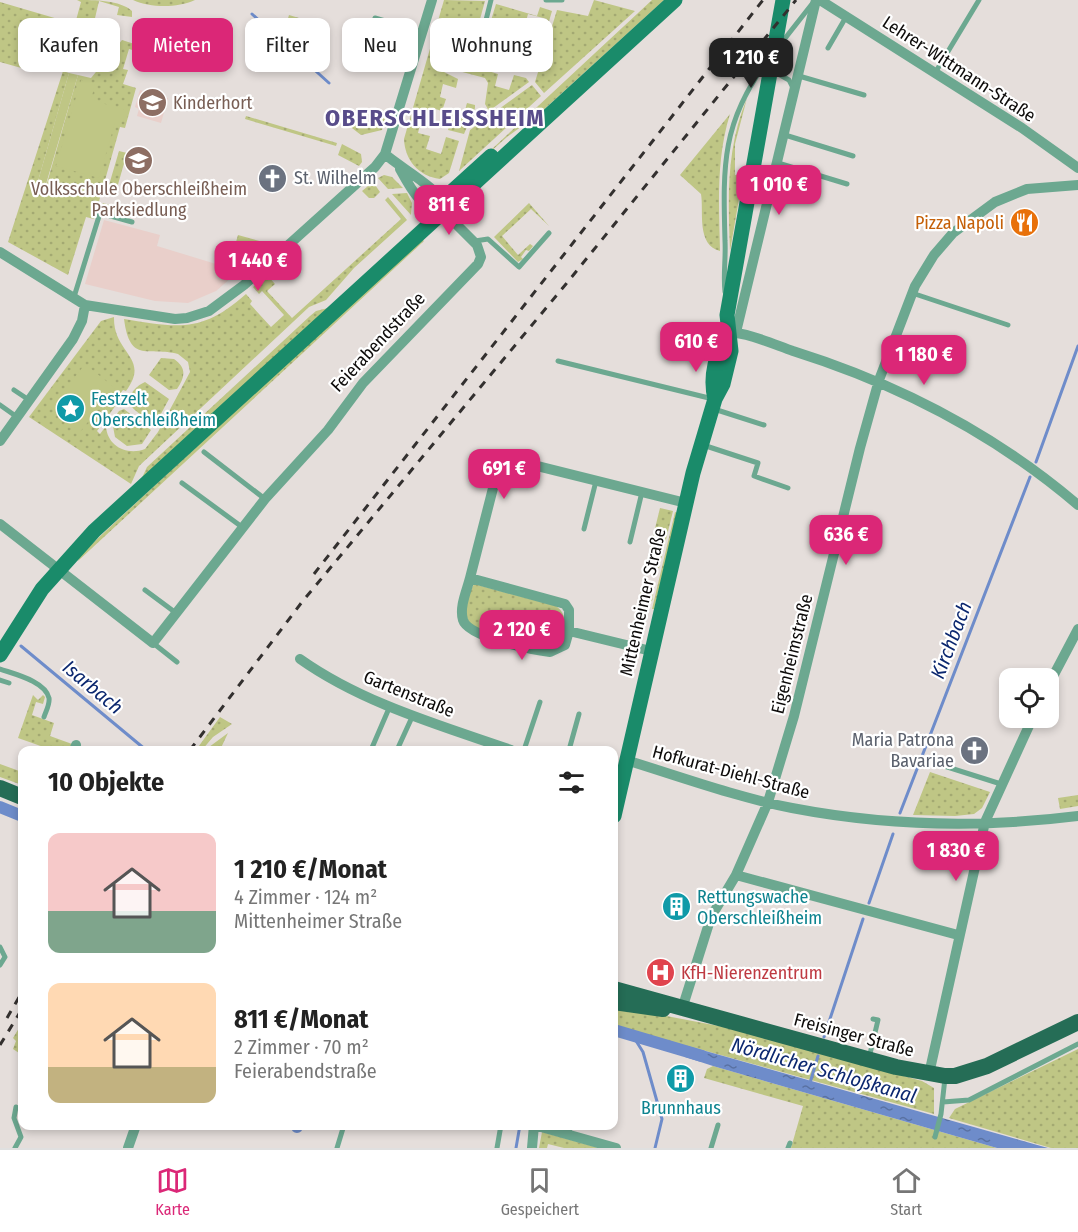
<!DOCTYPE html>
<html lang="de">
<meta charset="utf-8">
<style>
:root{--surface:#fff;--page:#f2f2f2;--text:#222;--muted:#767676;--line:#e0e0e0;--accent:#db2777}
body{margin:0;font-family:"Fira Sans Condensed",sans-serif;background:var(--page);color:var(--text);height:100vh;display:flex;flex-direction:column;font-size:22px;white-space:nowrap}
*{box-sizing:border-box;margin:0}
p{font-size:20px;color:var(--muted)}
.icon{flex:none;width:33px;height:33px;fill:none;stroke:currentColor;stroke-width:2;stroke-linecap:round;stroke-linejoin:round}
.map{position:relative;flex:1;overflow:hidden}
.sheet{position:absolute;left:18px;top:746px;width:600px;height:384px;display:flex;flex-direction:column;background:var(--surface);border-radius:12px;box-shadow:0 3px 9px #0003}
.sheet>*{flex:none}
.hud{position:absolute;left:18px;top:18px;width:600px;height:54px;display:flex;gap:12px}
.buttons{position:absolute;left:999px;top:668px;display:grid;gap:12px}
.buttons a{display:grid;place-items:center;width:60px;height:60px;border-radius:12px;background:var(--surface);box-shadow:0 3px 9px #0003;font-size:30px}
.price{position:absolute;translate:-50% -51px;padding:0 14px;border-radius:12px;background:var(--accent);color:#fff;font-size:20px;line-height:39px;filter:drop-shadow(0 2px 3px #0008)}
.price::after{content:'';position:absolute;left:50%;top:36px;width:18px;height:14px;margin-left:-9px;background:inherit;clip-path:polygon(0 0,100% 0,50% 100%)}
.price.selected{background:#222;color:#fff}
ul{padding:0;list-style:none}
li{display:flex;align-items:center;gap:18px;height:150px;padding:0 30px}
li span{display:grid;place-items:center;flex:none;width:168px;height:120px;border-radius:12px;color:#555}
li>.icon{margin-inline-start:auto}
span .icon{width:72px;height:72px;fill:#fffc;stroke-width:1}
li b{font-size:26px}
h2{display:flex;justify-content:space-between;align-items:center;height:72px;padding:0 30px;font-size:26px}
.pill{padding:0 21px;border-radius:12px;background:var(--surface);box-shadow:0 3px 9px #0003;font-size:21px;line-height:54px}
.pill.selected{background:var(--accent);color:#fff}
.tabs{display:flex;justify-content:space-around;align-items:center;height:84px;border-top:2px solid var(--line);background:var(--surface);font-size:16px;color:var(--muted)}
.tabs a{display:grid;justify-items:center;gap:3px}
.tabs .selected{color:var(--accent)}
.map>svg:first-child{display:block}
.education{fill:#e9cfca}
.grass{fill:url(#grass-dots)}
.garden{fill:url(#garden-furrows)}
.pitch{fill:#bfc685}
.water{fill:url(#water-ripples)}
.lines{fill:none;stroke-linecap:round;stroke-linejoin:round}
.stream{stroke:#6e8cca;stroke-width:3}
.canal{stroke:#6e8cca;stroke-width:12}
.lane{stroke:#6ca890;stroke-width:5}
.street{stroke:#6ca890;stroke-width:10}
.secondary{stroke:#1a8b6a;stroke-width:15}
.primary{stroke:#256d56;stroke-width:16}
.rail{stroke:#33302f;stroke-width:3;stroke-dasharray:8 8;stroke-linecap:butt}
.labels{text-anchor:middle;stroke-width:4.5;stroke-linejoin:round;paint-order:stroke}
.street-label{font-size:18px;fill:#0d0b0a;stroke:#fff}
.education-label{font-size:18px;fill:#785e54;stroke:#fff;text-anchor:start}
.worship-label{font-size:18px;fill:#5b616d;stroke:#fff;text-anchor:start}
.food-label{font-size:18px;fill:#c56008;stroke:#fff;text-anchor:end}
.culture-label{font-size:18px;fill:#0d838f;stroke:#fff;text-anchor:start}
.health-label{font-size:18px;fill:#be3a42;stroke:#fff;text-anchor:start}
.water-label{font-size:20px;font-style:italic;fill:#0b276f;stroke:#fff}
.district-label{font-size:24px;font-weight:bold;letter-spacing:1.5px;fill:#584c8a;stroke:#fff}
</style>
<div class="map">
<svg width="1078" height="1148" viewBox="0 0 1078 1148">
<defs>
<pattern id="grass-dots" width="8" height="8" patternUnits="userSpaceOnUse" patternTransform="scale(1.5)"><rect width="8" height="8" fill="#bfc685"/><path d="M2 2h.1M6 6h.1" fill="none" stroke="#a3a972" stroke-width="1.8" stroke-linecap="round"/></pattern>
<pattern id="garden-furrows" width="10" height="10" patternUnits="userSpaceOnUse" patternTransform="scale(1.5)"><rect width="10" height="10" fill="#bfc685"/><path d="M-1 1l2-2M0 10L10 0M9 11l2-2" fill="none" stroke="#a3a972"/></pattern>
<pattern id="water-ripples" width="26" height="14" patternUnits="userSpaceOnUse" patternTransform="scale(1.5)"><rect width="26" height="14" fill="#6e8cca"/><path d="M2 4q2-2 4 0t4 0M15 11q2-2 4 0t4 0" fill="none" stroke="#5971a2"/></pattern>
</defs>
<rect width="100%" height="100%" fill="#e5dedb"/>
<!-- education -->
<path class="education" d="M140,90L168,98L161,123L137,116L139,109L135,107Z
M104,220L160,235L157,246L239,271L216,291L188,303L155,301L85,284Z"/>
<!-- grass -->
<path class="grass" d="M77,0C95,0 120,0 132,11V17L117,15L119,7L99,1L92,31L95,33L72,61L78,68L44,66L32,71L0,62V2L75,24L81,2Z
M133,0H195C177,8 151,8 133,0Z
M444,0L485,1L474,41L445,38L439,43L437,57L442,61V71L458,79L456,88L443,84L440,97L446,99L442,111L432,108L428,122L421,121L418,133L430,136L426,149L441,154L446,137L459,141L449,173L440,179C418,176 405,160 404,139Z
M594,0L635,11L544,93L535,82L557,10L588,16Z
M652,0H664L540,113L507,137L463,176Z
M496,4L537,16L540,7L552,11L545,35L538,33L540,25L545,26L547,19L528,14L525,25L512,22L509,34L514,36L511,49L500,46L496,59L489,58L485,70L498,74L495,86L509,90L514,75L526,78L529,82L489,111L485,104L488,83L485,78L451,69L453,59L457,53L472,56L475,49L482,50Z
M122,40L184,60L183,65L129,49L123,69L128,70L123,84L136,88L125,128L120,127L94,219L86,217L68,275L8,242L63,71L69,73L38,181L47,183L78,75L91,78Z
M535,42L540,43L534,67L530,71L515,68L520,52L531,56Z
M532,85L541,96L459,171L470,130Z
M747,98L735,144V175L743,176L730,251C728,197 726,149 747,98Z
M467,103L475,105V108L464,134L448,130L452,115L463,118Z
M377,112L386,114L382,130L361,135L348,125L374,120Z
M730,114C716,159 719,204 720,251C696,245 704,211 701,194L680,175Z
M246,116L337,143L336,146L245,119Z
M342,144L361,154L362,162L359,166L338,155Z
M119,151L127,153L117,188L109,185Z
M384,175L392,177L403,188L388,189L378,178Z
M373,182L380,192L374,198H369L362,191Z
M407,193L412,203L411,215L392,194Z
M388,197L407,220L354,268L326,300L309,307L139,466L131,484L29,417L101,321L114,317C113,354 151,357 126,391L123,390L116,399L119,401L97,431L100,434L106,426C107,446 127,456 145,449L158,432L190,372L188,362L178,354C149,346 130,365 124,319C179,328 202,333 246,294L252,301L250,304L271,327L284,315L262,291L259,294L253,287L267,275L275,284L267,291L292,318L401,219L385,200Z
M103,203L124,209V210L115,215L101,211Z
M529,203L549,226L531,209L502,236L518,255L530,244L533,246L529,251L526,250L521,257L523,259L518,262L494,237Z
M238,235L270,244L257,256L234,249Z
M421,238L424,241L78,561L80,555Z
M328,308L140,482L147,467L310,316L316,311Z
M161,358L174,359C187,368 185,377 177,389L169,390L149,375Z
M145,382L169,399L156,423L149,422L128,404C127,396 137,385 145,382Z
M124,409L151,430L142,444L127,446L115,437L112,421L119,411Z
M660,508L673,511L659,568L646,565Z
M675,512L678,513L654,609H652Z
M474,584L556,606C569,616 566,630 558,643L540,645L473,627C461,617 467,596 474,584Z
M639 597a7 7 0 1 1 14 0a7 7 0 1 1-14 0Z
M33,695L38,700L43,695L45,697L43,704L36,702L32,715L54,723L50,736L72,744L71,750H52L18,738Z
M220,717L232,724L213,737L202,750H196Z
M228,733L220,750H205Z
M0,764L22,772V785L0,777Z
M930,772L990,792L982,808L974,814L955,816L913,815Z
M1078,795V806L1060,809L1058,798Z
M614,1006L724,1027L922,1081L934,1088V1114L688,1046L686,1051L614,1029Z
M22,1023V1055L13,1049L16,1041L13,1038Z
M1078,1049V1148H1051L949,1118L955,1109Z
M713,1066L997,1148H791L803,1106L704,1078L707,1069Z
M542,1132L599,1148H564L548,1144L547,1148H539Z"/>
<!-- garden -->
<path class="garden" d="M289,15L309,21L301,49L284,32Z"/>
<!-- pitch -->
<path class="pitch" d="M69,73L78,75L46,184L38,181Z
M81,80L95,84L91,100L126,110L123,121L116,119L99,178L56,166Z
M85,364L115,388L80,432L51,408Z"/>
<!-- water -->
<path class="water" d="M688,1046L1048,1148H997L713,1066L685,1057Z"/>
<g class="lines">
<!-- stream -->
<path class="stream" d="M252,14L276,36
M277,36L329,83
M1036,462L1078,346
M21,646L146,750
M900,813L1030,477
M869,903L893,834
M633,1036L643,1052L662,1119L655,1148
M824,1037L863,919
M810,1083L818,1056
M516,1148L520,1125"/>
<!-- canal -->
<path class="canal" d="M0,807L22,816
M614,1030L702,1056
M297,1127V1125"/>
<!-- lane -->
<path class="lane" d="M546,0H562
M375,18L422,32
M483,32L491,0
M779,46L812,4
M828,48L846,17
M773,71L789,80L793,88
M935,73L979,0
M799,76L864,95
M785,135L853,156
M778,163L847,184
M475,241L488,239L519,267L549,233
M725,292C723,275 726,258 725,241C723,167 721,122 768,60
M912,293L1008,325
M74,297L100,213L132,222
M558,361L713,399
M14,390L29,400
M0,405L17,417
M714,409L764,425
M703,445L758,463L754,476L788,488
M204,452L265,499
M182,483L242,527
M584,529L596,481
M630,542L642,492
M145,590L176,613
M153,643L177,662
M0,669C14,674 45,681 49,698C50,704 46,711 44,717
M0,680L9,683
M371,750L390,706
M397,750L413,715
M524,750L540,702
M569,750L579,714
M938,764L1001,784
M0,947L5,957L0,965
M869,1058L878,1020L873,1019
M943,1102L969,1100L1078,1044
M446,1125L450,1126
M568,1135L571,1125
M935,1137L941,1114L945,1078
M15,1148L21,1137L14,1118L16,1107
M337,1148L344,1125
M497,1148L501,1125
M711,1148L718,1125
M788,1148L790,1143"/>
<!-- street -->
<path class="street" d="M820,0L1022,128L1078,168
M385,154C399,167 442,190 444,206
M400,169C411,189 421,209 444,212
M0,252L85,305L175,319L187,318L209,311L244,285L375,167L385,154L432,0
M727,332C749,333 773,344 793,351C898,384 995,434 1078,505
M736,332L816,0
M0,441L73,339L82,321L85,305
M0,524L153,643L265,499L328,430L363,383L478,264L481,257L477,245L444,212
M470,578C467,590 459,607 463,620C468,637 533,650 550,652L565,645L569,631L651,651
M569,631V610L565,604L470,578L501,457L686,503
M300,659C362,703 439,725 511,750
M1048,686L1078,629
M74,750L76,745
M626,760C681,777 736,797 792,808C886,826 983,828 1078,816
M736,875L958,935
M682,1009L711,917L736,875L768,802L794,716L860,448L879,380L915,286L934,255L953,233L995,202L1027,189L1078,185
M929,1074L985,822L1033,717
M534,1125L616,1148
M128,1148L136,1125
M532,1148L534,1125"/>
<!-- secondary -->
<path class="secondary" d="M438,204L491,156
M715,399C709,375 717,354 727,332
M0,655L42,589L94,531L675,0
M614,816L693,473L715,399L723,384L731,351L727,315L783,0"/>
<!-- primary -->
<path class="primary" d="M0,788L22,797
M614,989L896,1067L945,1076H955L987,1066L1078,1022
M614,1002L663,1009"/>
<!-- rail -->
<path class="rail" d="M314,574L763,0
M190,750L302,602L566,284L796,0
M7,1018L22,992
M0,1045L22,1009"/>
</g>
<!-- icons -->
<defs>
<symbol id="school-disc" viewBox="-11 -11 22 22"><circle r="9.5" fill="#8d6e63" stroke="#fff"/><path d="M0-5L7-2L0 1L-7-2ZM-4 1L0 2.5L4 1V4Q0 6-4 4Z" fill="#fff"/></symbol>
<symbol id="church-disc" viewBox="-11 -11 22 22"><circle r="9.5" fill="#6b7280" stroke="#fff"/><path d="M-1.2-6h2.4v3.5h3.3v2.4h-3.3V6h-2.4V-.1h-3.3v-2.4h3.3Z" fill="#fff"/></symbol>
<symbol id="restaurant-disc" viewBox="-11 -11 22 22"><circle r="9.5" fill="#e8710a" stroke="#fff"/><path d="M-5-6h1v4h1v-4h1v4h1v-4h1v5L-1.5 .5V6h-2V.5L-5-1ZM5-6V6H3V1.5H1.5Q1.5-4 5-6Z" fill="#fff"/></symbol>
<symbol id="sight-disc" viewBox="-11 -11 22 22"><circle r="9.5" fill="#0f9aa8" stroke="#fff"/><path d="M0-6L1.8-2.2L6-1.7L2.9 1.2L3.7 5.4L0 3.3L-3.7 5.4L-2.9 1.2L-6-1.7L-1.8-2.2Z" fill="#fff"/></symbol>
<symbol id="building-disc" viewBox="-11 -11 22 22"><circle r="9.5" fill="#0f9aa8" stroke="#fff"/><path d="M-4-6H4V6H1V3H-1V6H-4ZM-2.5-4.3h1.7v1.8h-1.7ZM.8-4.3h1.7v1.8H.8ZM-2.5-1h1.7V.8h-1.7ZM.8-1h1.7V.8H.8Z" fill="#fff"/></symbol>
<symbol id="hospital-disc" viewBox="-11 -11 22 22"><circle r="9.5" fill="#e0444e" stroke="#fff"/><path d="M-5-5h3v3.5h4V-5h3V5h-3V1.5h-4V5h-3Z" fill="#fff"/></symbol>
</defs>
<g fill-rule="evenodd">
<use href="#school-disc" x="136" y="86" width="33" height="33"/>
<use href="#school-disc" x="122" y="144" width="33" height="33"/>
<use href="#church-disc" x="256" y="162" width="33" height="33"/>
<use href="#restaurant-disc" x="1008" y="206" width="33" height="33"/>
<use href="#sight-disc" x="54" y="392" width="33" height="33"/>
<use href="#church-disc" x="958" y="734" width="33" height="33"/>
<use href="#building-disc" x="660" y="890" width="33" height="33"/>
<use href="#hospital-disc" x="644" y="956" width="33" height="33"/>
<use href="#building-disc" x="664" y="1062" width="33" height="33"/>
</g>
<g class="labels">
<!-- street labels -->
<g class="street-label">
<text transform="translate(959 69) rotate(33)" y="6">Lehrer-Wittmann-Straße</text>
<text transform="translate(378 342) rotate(-47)" y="6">Feierabendstraße</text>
<text transform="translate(643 602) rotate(-77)" y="6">Mittenheimer Straße</text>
<text transform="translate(792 654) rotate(-76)" y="6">Eigenheimstraße</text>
<text transform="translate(409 694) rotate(22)" y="6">Gartenstraße</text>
<text transform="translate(731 772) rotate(15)" y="6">Hofkurat-Diehl-Straße</text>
<text transform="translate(854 1035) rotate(15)" y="6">Freisinger Straße</text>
</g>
<!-- education labels -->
<g class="education-label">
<text x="173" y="109">Kinderhort</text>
<text x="139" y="195" text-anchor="middle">Volksschule Oberschleißheim<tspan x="139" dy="21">Parksiedlung</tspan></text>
</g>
<!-- worship labels -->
<g class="worship-label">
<text x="294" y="184">St. Wilhelm</text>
<text x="954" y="746" text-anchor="end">Maria Patrona<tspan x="954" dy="21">Bavariae</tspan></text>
</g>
<!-- food labels -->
<g class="food-label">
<text x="1004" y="229">Pizza Napoli</text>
</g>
<!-- culture labels -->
<g class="culture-label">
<text x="91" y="405">Festzelt<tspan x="91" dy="21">Oberschleißheim</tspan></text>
<text x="697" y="903">Rettungswache<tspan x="697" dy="21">Oberschleißheim</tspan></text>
<text x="681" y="1114" text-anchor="middle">Brunnhaus</text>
</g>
<!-- health labels -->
<g class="health-label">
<text x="681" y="979">KfH-Nierenzentrum</text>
</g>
<!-- water labels -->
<g class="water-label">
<text transform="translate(951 640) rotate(-69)" y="7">Kirchbach</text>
<text transform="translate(93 687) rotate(40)" y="7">Isarbach</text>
<text transform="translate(824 1070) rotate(16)" y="7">Nördlicher Schloßkanal</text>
</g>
<!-- district labels -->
<g class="district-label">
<text x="435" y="126">OBERSCHLEISSHEIM</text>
</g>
</g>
</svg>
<div class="buttons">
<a><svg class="icon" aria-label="locate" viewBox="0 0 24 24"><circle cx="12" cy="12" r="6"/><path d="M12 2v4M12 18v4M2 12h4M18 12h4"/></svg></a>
</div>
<b class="price selected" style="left:751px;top:89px">1 210 €</b>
<b class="price" style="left:779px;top:216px">1 010 €</b>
<b class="price" style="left:449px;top:236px">811 €</b>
<b class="price" style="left:258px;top:292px">1 440 €</b>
<b class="price" style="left:696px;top:373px">610 €</b>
<b class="price" style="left:924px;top:386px">1 180 €</b>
<b class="price" style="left:504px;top:500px">691 €</b>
<b class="price" style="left:846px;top:566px">636 €</b>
<b class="price" style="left:522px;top:661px">2 120 €</b>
<b class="price" style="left:956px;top:882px">1 830 €</b>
<div class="hud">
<a class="pill">Kaufen</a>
<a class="pill selected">Mieten</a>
<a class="pill">Filter</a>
<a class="pill">Neu</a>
<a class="pill">Wohnung</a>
</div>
<section class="sheet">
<h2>10 Objekte<svg class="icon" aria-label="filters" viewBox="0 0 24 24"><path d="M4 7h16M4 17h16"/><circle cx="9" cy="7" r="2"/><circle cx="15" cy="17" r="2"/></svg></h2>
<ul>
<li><span style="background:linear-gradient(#f6c9c9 65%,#7fa58c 0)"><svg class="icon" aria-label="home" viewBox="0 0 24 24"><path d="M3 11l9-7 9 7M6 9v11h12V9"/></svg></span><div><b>1 210 €/Monat</b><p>4 Zimmer · 124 m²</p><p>Mittenheimer Straße</p></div></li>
<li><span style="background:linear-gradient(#ffd9b3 70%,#c2b280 0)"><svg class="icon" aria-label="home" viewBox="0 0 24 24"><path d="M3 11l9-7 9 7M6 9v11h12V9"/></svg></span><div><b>811 €/Monat</b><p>2 Zimmer · 70 m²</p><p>Feierabendstraße</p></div></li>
</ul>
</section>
</div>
<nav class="tabs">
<a class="selected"><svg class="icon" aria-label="map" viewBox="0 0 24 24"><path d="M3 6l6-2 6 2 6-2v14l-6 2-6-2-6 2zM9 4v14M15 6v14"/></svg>Karte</a>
<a><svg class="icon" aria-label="saved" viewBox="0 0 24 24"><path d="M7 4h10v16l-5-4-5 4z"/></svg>Gespeichert</a>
<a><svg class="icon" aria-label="home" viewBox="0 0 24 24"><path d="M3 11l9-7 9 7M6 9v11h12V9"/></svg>Start</a>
</nav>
